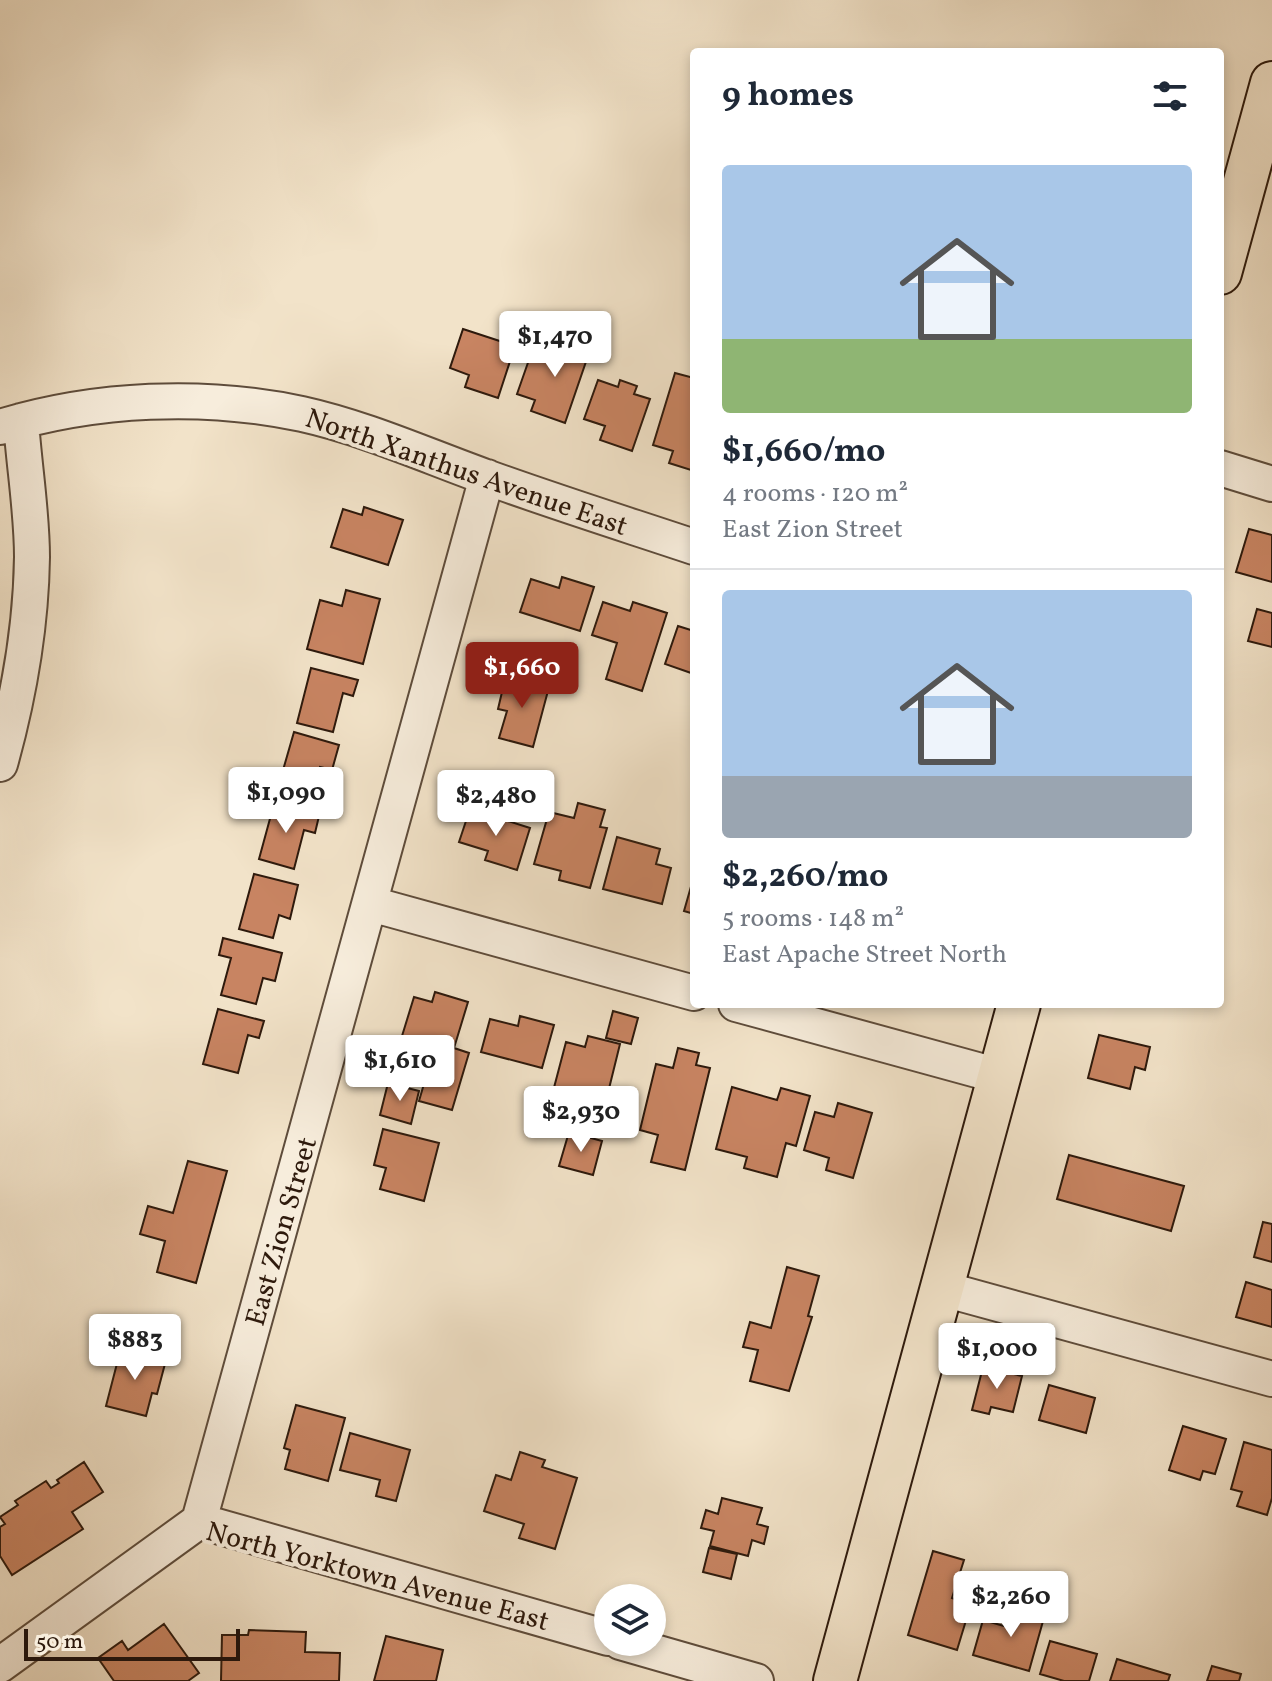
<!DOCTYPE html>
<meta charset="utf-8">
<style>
:root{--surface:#fff;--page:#f2f2f3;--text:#1f2937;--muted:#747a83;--line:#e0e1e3;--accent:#8f2418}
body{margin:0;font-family:Vollkorn,serif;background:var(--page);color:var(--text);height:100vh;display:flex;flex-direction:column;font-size:30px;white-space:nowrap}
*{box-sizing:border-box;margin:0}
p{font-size:26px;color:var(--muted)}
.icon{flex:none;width:44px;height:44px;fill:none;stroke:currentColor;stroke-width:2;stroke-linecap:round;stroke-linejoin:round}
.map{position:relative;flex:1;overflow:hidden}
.panel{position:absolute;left:690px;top:48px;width:534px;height:960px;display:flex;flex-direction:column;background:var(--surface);border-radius:8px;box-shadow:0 4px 12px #0003}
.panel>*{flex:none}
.controls{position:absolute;left:594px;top:1584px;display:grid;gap:16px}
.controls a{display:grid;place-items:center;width:72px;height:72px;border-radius:50%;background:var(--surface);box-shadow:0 4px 12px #0003;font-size:40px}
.scale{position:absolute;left:24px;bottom:20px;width:216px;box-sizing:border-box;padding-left:8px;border:4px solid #2d190c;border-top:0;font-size:22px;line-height:28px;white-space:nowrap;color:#2d190c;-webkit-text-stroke:6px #f7eddc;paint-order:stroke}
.price{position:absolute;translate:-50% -68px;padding:0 18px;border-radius:8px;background:#fff;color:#222;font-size:26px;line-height:52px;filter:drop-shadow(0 2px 4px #0008)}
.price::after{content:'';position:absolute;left:50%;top:48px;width:24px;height:18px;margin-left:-12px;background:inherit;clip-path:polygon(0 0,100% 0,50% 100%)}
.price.selected{background:var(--accent);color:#fff}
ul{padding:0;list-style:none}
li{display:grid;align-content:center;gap:16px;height:424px;padding:0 32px}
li+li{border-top:2px solid var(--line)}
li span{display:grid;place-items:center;height:248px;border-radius:8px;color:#555}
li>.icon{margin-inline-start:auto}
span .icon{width:144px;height:144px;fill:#fffc;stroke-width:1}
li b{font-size:34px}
h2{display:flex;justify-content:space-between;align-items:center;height:96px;padding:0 32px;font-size:34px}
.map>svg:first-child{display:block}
.building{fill:#c88462;stroke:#2d190c;stroke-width:2}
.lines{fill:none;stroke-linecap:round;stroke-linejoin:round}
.minor-casing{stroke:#5e4c3b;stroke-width:38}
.major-casing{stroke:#2d190c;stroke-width:46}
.minor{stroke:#f7eddc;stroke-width:34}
.major{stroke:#f2e3c9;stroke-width:42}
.labels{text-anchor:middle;stroke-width:8;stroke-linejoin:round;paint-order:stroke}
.street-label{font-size:28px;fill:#2d190c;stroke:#f7eddc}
</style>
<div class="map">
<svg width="1272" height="1681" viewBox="0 0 1272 1681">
<rect width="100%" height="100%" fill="#f2e3c9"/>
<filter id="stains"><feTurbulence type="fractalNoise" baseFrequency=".0025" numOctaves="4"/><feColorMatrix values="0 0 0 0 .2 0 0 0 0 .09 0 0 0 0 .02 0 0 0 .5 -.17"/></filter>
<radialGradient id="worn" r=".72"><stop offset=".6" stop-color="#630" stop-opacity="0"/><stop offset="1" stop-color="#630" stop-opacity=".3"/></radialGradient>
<!-- building -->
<path class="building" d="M463,329L515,346L498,398L465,387L469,375L450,368Z
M572,337L592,344L565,423L531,411L535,400L517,394L531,354L544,359L550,343L568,349Z
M675,373L694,378V471L669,463L673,451L653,445Z
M598,380L618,387L620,380L637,386L634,394L650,399L632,451L600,440L605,426L584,419Z
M364,507L403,520L388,565L331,547L343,509L362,515Z
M1249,529L1272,535V582L1236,572Z
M562,577L594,587L580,631L520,612L531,579L559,588Z
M346,590L380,599L363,664L307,649L320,600L342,606Z
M603,602L630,611L633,602L667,613L642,691L606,679L617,643L592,635Z
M1257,609L1272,613V647L1248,641Z
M678,626L694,631V674L665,664Z
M311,668L358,680L353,696L343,693L333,732L297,723Z
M506,675L549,687L533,747L499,738L507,711L498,709Z
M294,732L339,745L332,770L320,767L310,800L277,791Z
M578,803L605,810L600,827L607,828L590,888L559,880L561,871L534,864L549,812L574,818Z
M274,804L319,816L315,833L304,830L294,869L259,859Z
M470,809L530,828L517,870L485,860L488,851L459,842Z
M617,837L660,849L656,864L671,868L662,904L603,889Z
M254,874L298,885L290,919L279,915L273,938L239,929Z
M694,876V914L684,911Z
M223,938L282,953L275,981L263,978L256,1004L221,995L231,958L219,955Z
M435,992L468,1002L454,1048L469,1053L452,1110L419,1101L435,1046L402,1036L414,997L432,1002Z
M218,1009L264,1021L259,1038L248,1035L238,1073L203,1064Z
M613,1011L638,1018L631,1044L606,1038Z
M520,1016L554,1025L542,1068L481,1052L490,1019L518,1026Z
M1099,1035L1150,1047L1145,1070L1135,1067L1130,1089L1088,1078Z
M588,1036L620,1044L603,1113L551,1099L566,1042L585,1047Z
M678,1048L699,1053L696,1065L710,1068L685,1170L651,1162L658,1135L640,1130L656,1064L673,1068Z
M388,1083L419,1091L411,1124L380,1115Z
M732,1087L777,1100L781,1088L810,1096L796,1146L786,1143L777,1177L744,1168L747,1157L716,1149Z
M838,1103L872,1113L853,1178L826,1170L829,1158L804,1150L815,1112L834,1117Z
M383,1129L439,1143L424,1201L380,1189L386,1168L374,1165Z
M569,1132L602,1141L593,1175L559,1166Z
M1069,1155L1184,1186L1171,1231L1057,1199Z
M188,1161L227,1171L196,1283L157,1272L165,1241L140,1234L148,1206L173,1213Z
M1263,1222L1272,1224V1262L1254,1257Z
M787,1267L819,1276L808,1316L812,1317L789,1391L750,1381L758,1350L743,1347L750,1322L771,1328Z
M1246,1282L1272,1290V1327L1236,1317Z
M121,1348L166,1360L157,1394L152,1393L146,1416L106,1406Z
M983,1367L1022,1376L1013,1412L991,1407L989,1414L972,1410Z
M1049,1385L1095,1398L1086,1433L1039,1420Z
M296,1405L345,1418L328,1481L285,1469L290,1450L284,1448Z
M1183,1426L1226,1439L1215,1474L1203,1471L1200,1480L1169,1470Z
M350,1433L410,1450L396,1501L376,1496L380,1480L340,1470Z
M1244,1442L1272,1450V1498L1267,1515L1237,1506L1242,1492L1231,1489Z
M520,1452L545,1460L542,1467L577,1478L555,1549L519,1538L524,1524L484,1511L496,1475L511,1480Z
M84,1462L103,1492L72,1512L83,1529L12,1575L0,1556V1527L5,1524L0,1517L18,1505L15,1501L46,1481L51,1488L59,1483L57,1480Z
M722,1498L762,1508L757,1524L768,1527L764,1544L752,1540L748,1556L710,1546L714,1531L701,1528L706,1510L718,1514Z
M709,1548L737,1554L731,1579L703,1572Z
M933,1551L964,1560L952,1598L971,1604L957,1650L908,1635Z
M1010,1605L1045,1614L1029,1671L973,1655L983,1620L1004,1626Z
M164,1624L199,1673L188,1681H114L98,1658L122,1641L128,1650Z
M249,1630L306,1632L305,1652L340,1653L339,1681H221L222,1635H248Z
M386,1636L443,1650L436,1681H374Z
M1050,1641L1097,1654L1089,1681H1064L1040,1674Z
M1117,1659L1170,1675L1168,1681H1110Z
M1212,1666L1241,1674L1239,1681H1207Z"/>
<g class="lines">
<defs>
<path id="minor" d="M0,427C95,398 204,393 302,414C365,428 425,455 486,477C555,502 625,524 694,547
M1220,468L1272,484
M0,764C19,696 31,627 32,557C32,512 24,466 21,421
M371,904L694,993
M736,1004L999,1076
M940,1288L1272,1379
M199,1521L487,477
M620,1642L756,1681
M0,1665L199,1521L608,1638"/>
<path id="major" d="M1220,273L1272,83
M835,1681L1019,1004"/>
</defs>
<!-- minor casing -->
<use href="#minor" class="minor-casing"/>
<!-- major casing -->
<use href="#major" class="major-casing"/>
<!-- minor -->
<use href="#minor" class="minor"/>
<!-- major -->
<use href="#major" class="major"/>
</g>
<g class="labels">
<!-- street labels -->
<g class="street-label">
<text transform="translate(467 471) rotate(19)" y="10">North Xanthus Avenue East</text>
<text transform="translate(280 1231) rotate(-74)" y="10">East Zion Street</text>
<text transform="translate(378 1575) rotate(15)" y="10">North Yorktown Avenue East</text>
</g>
</g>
<rect width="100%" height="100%" filter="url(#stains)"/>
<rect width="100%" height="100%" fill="url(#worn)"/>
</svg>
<div class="controls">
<a><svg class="icon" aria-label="layers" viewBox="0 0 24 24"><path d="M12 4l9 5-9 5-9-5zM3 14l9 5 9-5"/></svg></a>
</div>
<div class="scale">50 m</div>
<b class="price" style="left:555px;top:379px">$1,470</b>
<b class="price selected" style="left:522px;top:710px">$1,660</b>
<b class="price" style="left:286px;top:835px">$1,090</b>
<b class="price" style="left:496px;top:838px">$2,480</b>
<b class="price" style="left:400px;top:1103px">$1,610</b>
<b class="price" style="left:581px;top:1154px">$2,930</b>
<b class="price" style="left:135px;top:1382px">$883</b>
<b class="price" style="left:997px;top:1391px">$1,000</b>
<b class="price" style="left:1011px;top:1639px">$2,260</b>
<section class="panel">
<h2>9 homes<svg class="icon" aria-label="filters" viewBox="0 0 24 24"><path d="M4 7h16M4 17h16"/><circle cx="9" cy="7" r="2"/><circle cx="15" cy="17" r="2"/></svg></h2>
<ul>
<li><span style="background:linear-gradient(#a9c7e8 70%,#8fb573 0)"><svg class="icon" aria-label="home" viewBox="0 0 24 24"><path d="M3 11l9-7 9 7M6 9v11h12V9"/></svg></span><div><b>$1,660/mo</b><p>4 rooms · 120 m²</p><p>East Zion Street</p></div></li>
<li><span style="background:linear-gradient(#a9c7e8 75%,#9aa5b1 0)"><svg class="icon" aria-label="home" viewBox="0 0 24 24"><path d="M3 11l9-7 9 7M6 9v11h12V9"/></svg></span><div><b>$2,260/mo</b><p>5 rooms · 148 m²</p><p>East Apache Street North</p></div></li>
</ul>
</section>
</div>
